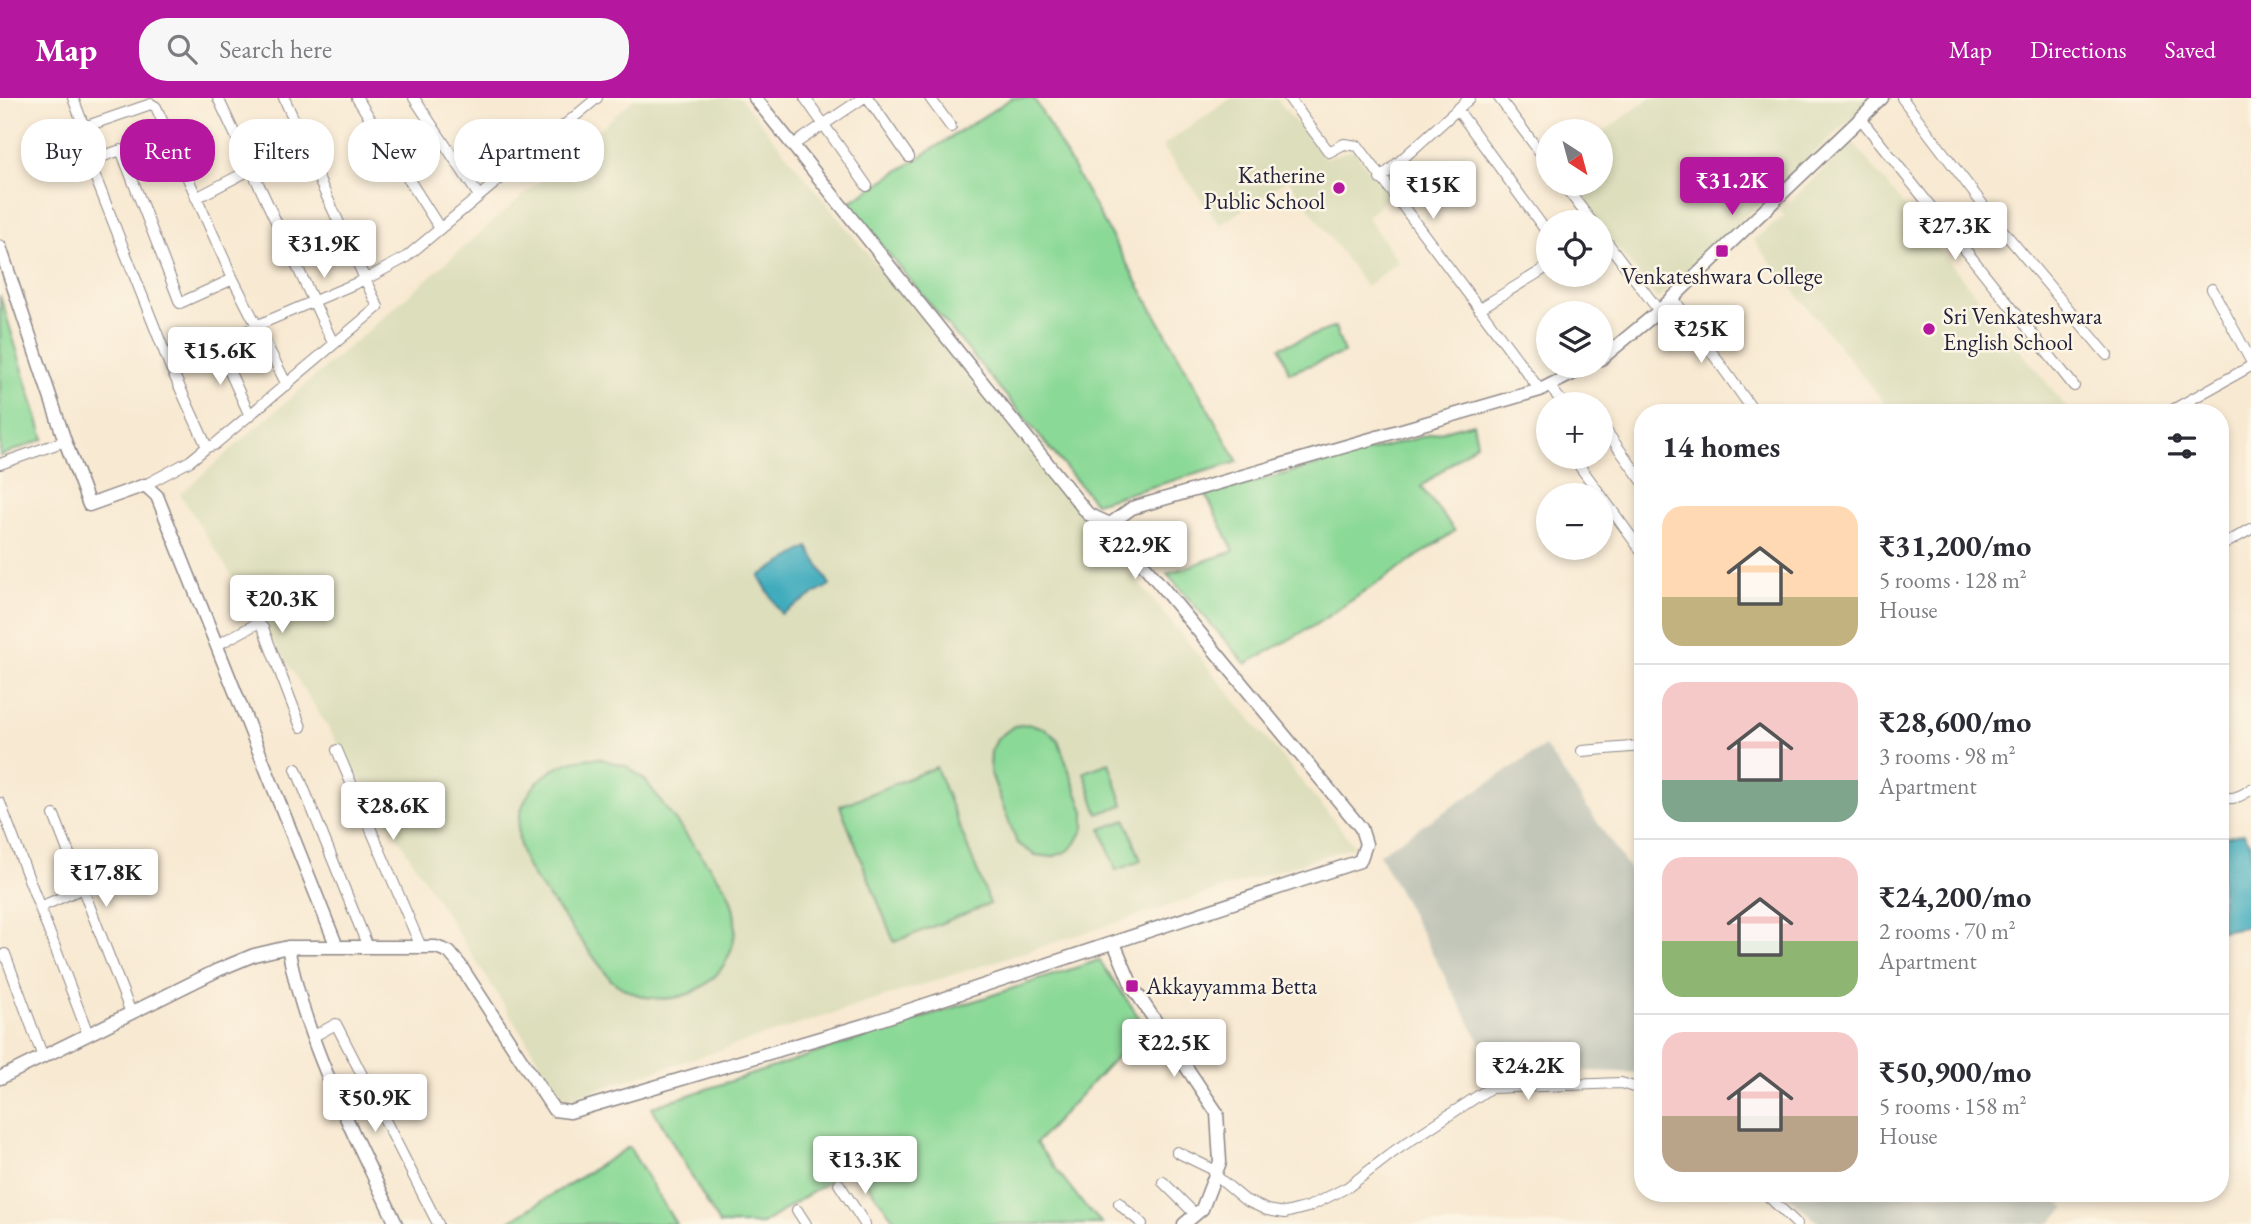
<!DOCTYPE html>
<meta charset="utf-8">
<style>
:root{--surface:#fff;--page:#f7f7f7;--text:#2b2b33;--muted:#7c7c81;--line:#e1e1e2;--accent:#b5179e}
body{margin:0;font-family:"EB Garamond",serif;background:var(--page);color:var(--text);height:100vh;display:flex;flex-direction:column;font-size:26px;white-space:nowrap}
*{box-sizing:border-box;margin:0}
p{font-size:23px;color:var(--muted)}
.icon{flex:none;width:38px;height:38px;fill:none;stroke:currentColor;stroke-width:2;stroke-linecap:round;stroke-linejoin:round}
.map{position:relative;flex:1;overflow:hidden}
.sheet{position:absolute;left:1634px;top:306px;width:595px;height:798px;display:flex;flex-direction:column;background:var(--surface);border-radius:28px;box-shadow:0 4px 10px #0003}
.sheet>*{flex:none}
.guide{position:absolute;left:21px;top:21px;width:665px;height:63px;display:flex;gap:14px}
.needle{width:46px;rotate:144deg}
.fabs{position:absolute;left:1536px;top:21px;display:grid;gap:14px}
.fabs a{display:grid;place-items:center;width:77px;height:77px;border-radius:50%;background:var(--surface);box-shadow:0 4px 10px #0003;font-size:35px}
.price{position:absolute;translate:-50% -60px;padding:0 16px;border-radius:7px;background:#fff;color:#222;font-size:23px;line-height:46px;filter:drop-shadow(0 2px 4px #0008)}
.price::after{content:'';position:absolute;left:50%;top:42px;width:21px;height:16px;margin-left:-10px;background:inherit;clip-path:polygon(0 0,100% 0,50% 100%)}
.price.current{background:var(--accent);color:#fff}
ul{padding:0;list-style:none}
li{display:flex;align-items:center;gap:21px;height:175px;padding:0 28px}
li+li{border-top:2px solid var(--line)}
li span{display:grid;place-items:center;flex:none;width:196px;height:140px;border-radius:21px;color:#555}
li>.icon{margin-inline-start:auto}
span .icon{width:84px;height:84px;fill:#fffc;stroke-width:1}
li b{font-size:30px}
h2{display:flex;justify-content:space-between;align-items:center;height:84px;padding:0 28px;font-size:30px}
.tag{padding:0 24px;border-radius:28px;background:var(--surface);box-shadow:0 4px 10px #0003;font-size:24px;line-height:63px}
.tag.current{background:var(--accent);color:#fff}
header{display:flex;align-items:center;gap:42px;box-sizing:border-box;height:98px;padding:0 35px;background:var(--accent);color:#fff}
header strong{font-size:33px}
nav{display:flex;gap:38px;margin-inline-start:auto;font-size:24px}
.search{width:490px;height:63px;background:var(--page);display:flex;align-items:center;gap:18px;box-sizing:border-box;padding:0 24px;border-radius:28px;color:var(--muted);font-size:26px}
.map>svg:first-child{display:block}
.built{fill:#dddebc}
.industrial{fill:#c2c6b9}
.green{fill:#8bd997;stroke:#567e69;stroke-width:2}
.water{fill:#3facbd;stroke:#30677c;stroke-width:2}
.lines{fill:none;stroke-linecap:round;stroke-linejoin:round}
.street-casing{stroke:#8d8686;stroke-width:12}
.secondary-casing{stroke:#8d8686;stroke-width:15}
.street{stroke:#fff;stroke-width:10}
.secondary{stroke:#fff;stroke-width:12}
.poi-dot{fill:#b5179e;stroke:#fcf5e5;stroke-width:2.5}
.labels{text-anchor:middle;stroke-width:5;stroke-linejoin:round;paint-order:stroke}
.poi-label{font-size:23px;fill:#22223b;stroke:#fcf5e5;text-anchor:start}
</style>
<header>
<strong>Map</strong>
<div class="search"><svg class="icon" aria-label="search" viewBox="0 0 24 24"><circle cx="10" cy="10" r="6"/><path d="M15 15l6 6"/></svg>Search here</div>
<nav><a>Map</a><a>Directions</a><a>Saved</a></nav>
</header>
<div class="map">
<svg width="2251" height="1126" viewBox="0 0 2251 1126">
<rect width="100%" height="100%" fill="#fcf5e5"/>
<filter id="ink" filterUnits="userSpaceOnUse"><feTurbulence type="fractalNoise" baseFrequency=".0143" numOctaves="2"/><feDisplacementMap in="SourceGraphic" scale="14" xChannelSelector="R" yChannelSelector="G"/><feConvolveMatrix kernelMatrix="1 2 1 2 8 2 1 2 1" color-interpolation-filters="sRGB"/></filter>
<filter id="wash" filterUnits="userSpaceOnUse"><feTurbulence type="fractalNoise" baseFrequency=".00686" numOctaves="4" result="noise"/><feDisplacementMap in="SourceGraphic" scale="28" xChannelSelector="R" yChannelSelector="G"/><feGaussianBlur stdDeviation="1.57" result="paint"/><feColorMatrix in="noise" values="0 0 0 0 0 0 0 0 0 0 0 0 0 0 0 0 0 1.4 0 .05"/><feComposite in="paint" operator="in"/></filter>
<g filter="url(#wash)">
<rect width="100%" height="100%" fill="#f8e9d2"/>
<!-- built -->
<path class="built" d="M635,0H740L1355,748L564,1002L180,396Z
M1232,0H1276L1325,60L1354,52L1390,99L1367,119L1399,164L1366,189L1288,81L1220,127L1162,48Z
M1650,0H1874L1657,201L1601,129V124H1597L1567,86H1601V35Z
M1853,44L2071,315H1893L1753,142L1784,118L1780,113Z"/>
<!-- industrial -->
<path class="industrial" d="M1545,648L1641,788L1643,787V975L1494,970L1379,756Z
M1786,1096H2049L2066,1110L2049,1126H1820Z"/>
<!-- green -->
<path class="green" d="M1012,0H1034L1238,364L1095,405L847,106Z
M0,197L44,341L0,358Z
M1335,229L1344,255L1289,275L1280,249Z
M1473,325L1477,345L1421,389L1455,433L1315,527L1246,566L1167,476L1234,453L1206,397Z
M1031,626L1046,631L1058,642L1084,714V730L1076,745L1068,753L1052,759L1035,757L1017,745L990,673L991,653L998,640L1014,628Z
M598,660L628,669L645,682L727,792C762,869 677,934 611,882L534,780C496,725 531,660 598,660Z
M1109,665L1123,707L1098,716L1084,674Z
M936,669L990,806L894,844L840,708Z
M1126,722L1141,763L1116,772L1101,731Z
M1099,862L1145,928L1036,1045L1084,1107L1103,1126H898L853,1068L762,1126H719L652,1009Z
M629,1049L676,1126H505Z"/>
<!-- water -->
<path class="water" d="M808,449L830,487L781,516L759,478Z
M2244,735L2251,746V828L2221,833V739Z"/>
</g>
<g filter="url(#ink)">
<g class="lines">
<defs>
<path id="street" d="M73,0L84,29L151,6L156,9L233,181L287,287
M218,0L333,245
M357,0L439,129
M414,0L479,98
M805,0L867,88
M868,0L909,59
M930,0L951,29
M1289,0L1329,54L1344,46L1358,48L1540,292
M1499,0L1549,66
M1902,0L1999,128L2107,257
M1457,11L1549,137
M1860,20L2074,288
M793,47L863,0
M1380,81L1470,0
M1563,86L1592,124
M196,100L302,45
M1601,136L1659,213
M2212,191L2251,263
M1673,200L1755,315
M1479,211L1549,168
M218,248L250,318
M170,268L218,248L258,227L366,181L405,160L597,0
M1549,288L1564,306
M2167,315L2251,268
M1601,326L1643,384
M207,349L170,268L89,63L121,52L180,205L233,181
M1573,359L1643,455
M0,366L65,343
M145,387L190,363L207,349L214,347L378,209L302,45L300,35L284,0
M2221,448L2251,431
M217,547L258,525L263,530L301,629
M337,652L421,849
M1582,653L1643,648
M296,671L368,849
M2221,699C2232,703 2242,698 2251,691
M0,705L88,936
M54,717L131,915
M40,809L81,791
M5,856L43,959
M314,938L336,926L438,1126
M1177,1054L1216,1073
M1215,1077L1245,1102L1267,1112L1285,1115L1308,1109L1348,1089L1396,1052L1490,990L1621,985L1643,992
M1163,1084L1195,1116
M839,1086L865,1126
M1766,1096L1797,1126
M1119,1105C1126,1114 1135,1118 1142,1126
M797,1112L806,1126"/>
<path id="secondary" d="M755,0L1088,416L1110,426
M0,149L65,343L89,407L145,387L157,398L337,849
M1601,261L1659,213L1882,0
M1114,845L1132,888L1217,1015L1220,1064L1202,1111L1184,1126
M288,849C305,946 355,1037 396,1126
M0,980L218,872L254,857L288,849H436L449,854L460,867L554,1012L570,1014L864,927L1360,763L1366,746L1361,730L1110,426L1132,410L1540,292L1588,268"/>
</defs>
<!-- street casing -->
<use href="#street" class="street-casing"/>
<!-- secondary casing -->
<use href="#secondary" class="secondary-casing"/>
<!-- street -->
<use href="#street" class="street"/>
<!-- secondary -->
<use href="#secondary" class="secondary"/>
</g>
</g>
<!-- markers -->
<g class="poi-dot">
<circle cx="1339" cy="90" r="7"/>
<rect x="1715" y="146" width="14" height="14" rx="3.5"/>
<circle cx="1929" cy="231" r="7"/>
<rect x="1125" y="881" width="14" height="14" rx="3.5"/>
</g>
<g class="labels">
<!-- poi labels -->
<g class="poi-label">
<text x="1325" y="85" text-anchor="end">Katherine<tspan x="1325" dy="26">Public School</tspan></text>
<text x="1722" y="186" text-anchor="middle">Venkateshwara College</text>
<text x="1943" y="226">Sri Venkateshwara<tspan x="1943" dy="26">English School</tspan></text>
<text x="1146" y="896">Akkayyamma Betta</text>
</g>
</g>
</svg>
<div class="fabs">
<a><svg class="needle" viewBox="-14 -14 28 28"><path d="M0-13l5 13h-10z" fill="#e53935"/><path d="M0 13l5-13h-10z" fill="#7c7c81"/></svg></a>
<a><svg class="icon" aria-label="locate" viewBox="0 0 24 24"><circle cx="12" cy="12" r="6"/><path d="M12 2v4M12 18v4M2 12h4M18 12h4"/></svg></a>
<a><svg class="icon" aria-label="layers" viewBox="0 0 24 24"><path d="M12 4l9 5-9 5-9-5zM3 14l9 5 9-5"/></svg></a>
<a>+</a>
<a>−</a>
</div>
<b class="price current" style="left:1732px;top:119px">₹31.2K</b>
<b class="price" style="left:1433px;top:123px">₹15K</b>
<b class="price" style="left:1955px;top:164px">₹27.3K</b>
<b class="price" style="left:324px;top:182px">₹31.9K</b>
<b class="price" style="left:1701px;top:267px">₹25K</b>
<b class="price" style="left:220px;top:289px">₹15.6K</b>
<b class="price" style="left:1135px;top:483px">₹22.9K</b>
<b class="price" style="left:282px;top:537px">₹20.3K</b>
<b class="price" style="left:393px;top:744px">₹28.6K</b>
<b class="price" style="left:106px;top:811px">₹17.8K</b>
<b class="price" style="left:1174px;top:981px">₹22.5K</b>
<b class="price" style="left:1528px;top:1004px">₹24.2K</b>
<b class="price" style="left:375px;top:1036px">₹50.9K</b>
<b class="price" style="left:865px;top:1098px">₹13.3K</b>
<div class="guide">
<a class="tag">Buy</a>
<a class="tag current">Rent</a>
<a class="tag">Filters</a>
<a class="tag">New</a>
<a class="tag">Apartment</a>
</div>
<section class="sheet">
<h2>14 homes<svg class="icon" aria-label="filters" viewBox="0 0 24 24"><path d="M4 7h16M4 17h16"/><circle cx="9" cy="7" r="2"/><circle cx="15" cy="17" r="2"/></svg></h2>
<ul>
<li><span style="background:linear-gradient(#ffd9b3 65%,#c2b280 0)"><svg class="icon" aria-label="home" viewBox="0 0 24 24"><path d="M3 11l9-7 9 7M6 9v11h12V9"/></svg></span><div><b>₹31,200/mo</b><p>5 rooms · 128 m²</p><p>House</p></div></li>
<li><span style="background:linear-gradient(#f6c9c9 70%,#7fa58c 0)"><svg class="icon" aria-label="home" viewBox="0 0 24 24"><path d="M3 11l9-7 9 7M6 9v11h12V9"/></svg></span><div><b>₹28,600/mo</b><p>3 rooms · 98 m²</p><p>Apartment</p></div></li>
<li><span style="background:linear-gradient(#f6c9c9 60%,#8fb573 0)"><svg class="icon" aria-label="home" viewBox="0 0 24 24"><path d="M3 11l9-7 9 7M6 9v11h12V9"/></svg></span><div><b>₹24,200/mo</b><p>2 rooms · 70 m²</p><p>Apartment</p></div></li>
<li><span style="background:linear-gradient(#f6c9c9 60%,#b9a48a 0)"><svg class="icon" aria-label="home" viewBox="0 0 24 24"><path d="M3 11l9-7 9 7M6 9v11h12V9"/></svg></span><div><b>₹50,900/mo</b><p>5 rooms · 158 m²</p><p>House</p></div></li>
</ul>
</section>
</div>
